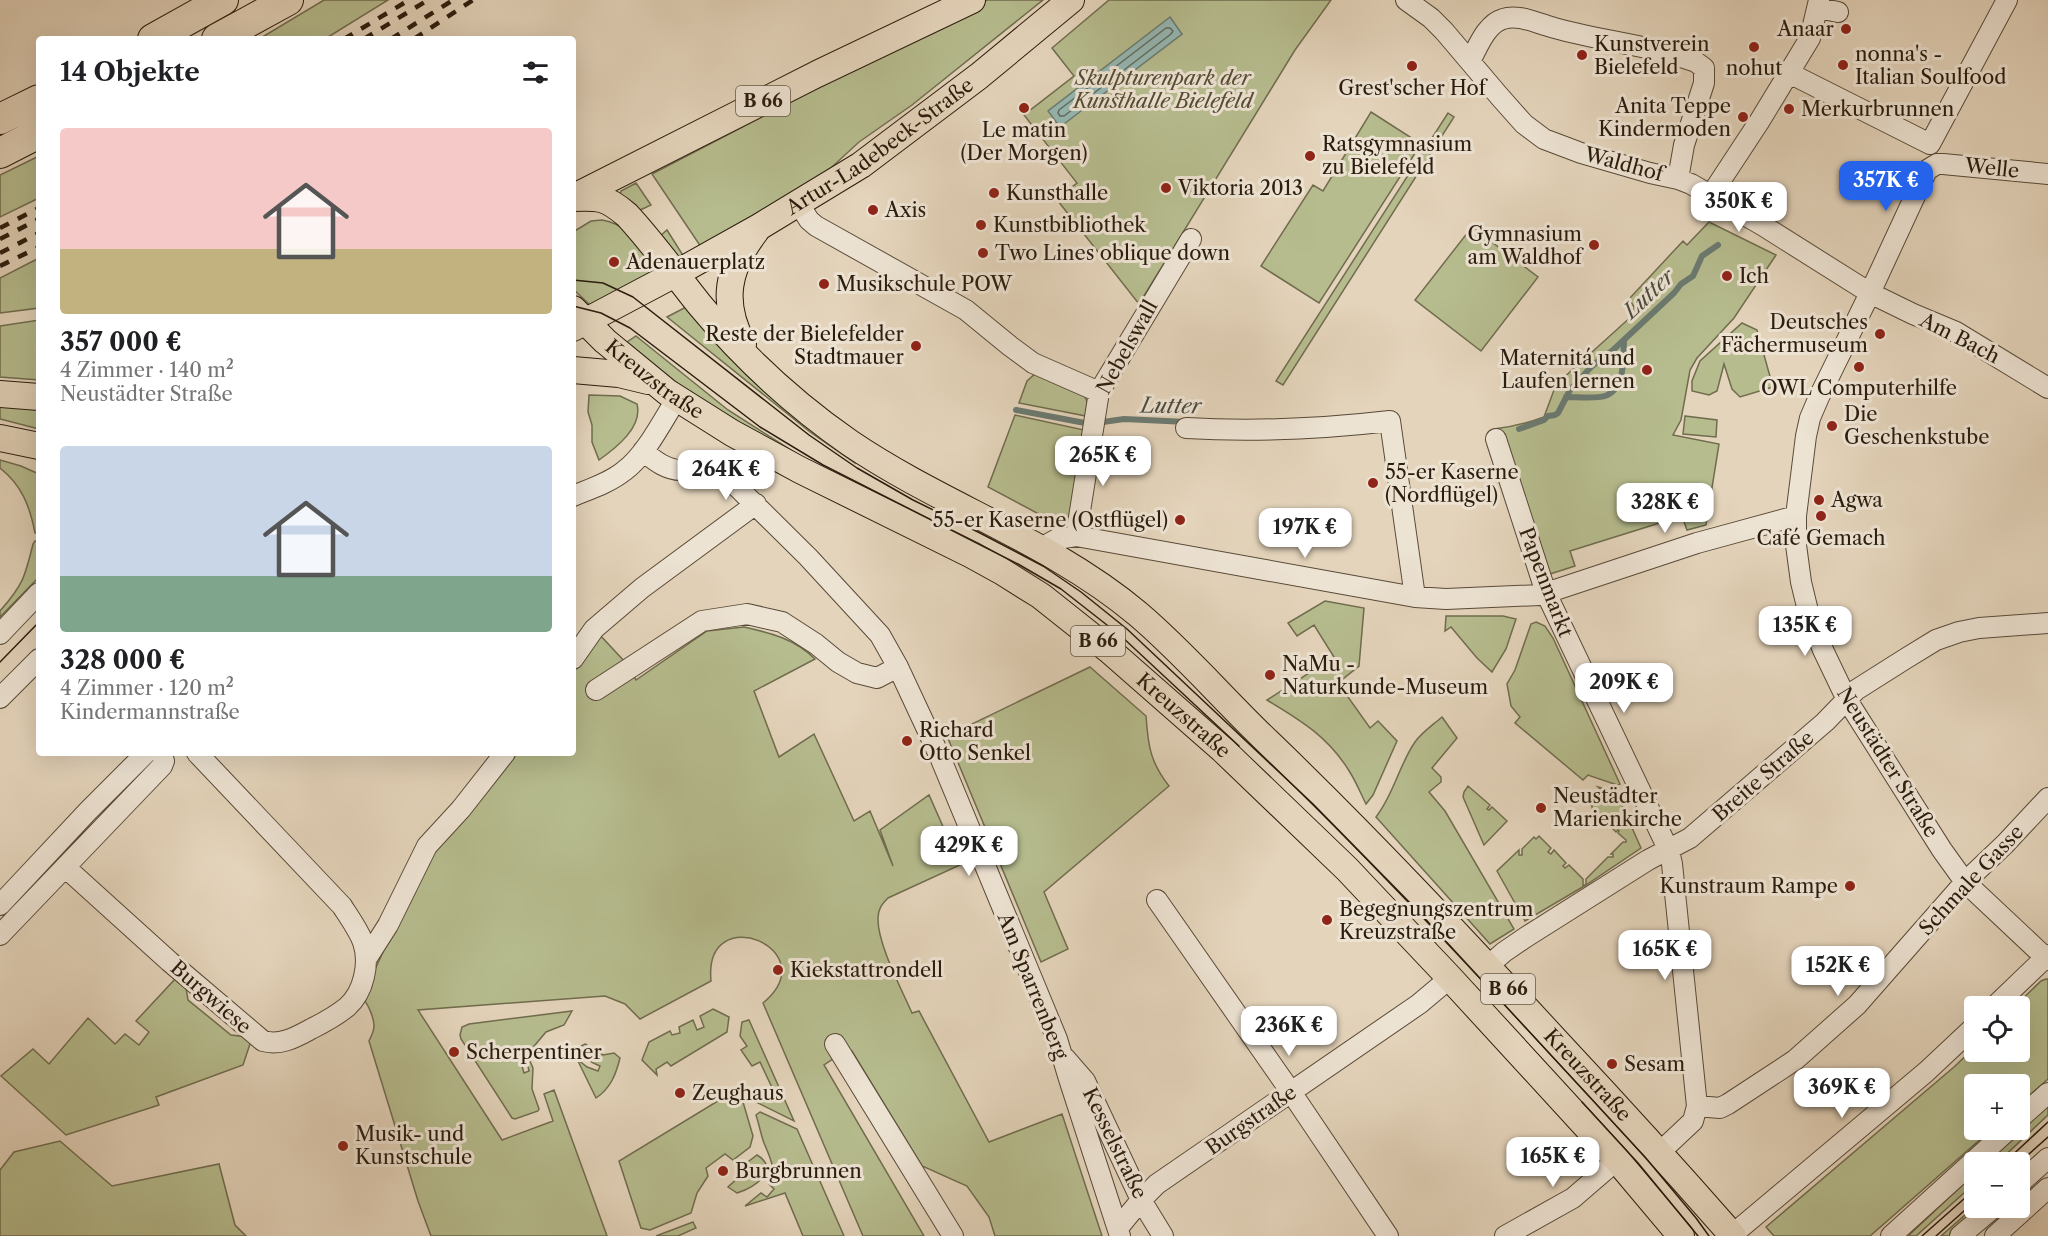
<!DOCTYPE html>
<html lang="de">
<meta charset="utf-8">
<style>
:root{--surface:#fff;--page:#f6f6f6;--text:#202124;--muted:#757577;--accent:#2563eb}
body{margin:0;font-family:"Libre Caslon Text",serif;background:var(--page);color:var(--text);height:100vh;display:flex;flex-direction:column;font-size:22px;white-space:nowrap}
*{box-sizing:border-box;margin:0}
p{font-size:20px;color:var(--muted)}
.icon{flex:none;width:33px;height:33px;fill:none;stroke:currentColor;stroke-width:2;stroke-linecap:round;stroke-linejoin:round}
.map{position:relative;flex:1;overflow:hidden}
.panel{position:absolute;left:36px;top:36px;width:540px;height:720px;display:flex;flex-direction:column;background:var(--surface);border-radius:6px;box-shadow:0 6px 24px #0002}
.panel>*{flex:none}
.fabs{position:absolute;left:1964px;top:996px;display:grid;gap:12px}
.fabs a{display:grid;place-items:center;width:66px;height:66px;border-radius:6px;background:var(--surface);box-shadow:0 6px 24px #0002;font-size:30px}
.price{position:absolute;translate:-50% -51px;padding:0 14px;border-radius:12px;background:#fff;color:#222;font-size:20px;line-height:39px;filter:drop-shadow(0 2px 3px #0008)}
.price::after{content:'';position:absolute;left:50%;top:36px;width:18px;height:14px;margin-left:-9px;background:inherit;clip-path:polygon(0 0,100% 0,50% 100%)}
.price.on{background:var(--accent);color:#fff}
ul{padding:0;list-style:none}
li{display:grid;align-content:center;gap:12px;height:318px;padding:0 24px}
li span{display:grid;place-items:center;height:186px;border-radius:6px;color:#555}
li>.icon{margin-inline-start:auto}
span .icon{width:108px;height:108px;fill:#fffc;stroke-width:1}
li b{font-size:26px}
h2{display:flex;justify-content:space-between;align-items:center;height:72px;padding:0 24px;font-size:26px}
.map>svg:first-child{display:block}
.green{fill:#b6bc8e;stroke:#706c4e;stroke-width:1.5}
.water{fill:#95b8b3;stroke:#6b7a71;stroke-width:1.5}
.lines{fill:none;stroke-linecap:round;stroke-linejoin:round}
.shore{stroke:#606a60;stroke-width:1.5}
.stream{stroke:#6b7a71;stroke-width:6}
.minor-casing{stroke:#594a38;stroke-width:22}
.major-casing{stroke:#2b1c0d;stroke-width:28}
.highway-casing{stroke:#2b1c0d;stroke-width:32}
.minor{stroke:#ede3d3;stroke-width:20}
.major{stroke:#e4d4bb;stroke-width:26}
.highway{stroke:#e4d4bb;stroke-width:30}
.tram{stroke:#2b1c0d;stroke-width:1.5}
.rail{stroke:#2b1c0d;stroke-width:4.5;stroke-dasharray:10 10;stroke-linecap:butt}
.poi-dot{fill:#8f2418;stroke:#ede3d3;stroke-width:2}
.labels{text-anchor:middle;stroke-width:6;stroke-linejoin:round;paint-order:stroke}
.shield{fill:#ede3d3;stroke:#655848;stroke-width:1.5}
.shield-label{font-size:18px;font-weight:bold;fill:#2b1c0d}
.poi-label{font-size:20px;fill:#2b1c0d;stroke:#ede3d3;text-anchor:start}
.park-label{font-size:20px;font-style:italic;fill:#554c34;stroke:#ede3d3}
.street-label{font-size:20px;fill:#2b1c0d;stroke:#ede3d3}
.water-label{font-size:21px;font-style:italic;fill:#4b4b3f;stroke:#ede3d3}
</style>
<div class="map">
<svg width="2048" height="1236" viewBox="0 0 2048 1236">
<rect width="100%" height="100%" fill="#e4d4bb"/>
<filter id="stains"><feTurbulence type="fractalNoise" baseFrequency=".00333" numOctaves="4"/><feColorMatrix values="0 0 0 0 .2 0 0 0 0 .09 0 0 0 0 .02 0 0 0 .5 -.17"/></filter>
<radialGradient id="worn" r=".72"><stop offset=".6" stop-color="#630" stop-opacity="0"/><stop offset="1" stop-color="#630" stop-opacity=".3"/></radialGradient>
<!-- green -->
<path class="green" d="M324,0H388L325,39H259Z
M987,0H1043L912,105L859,142L820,178L701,247L652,174Z
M1109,0H1331L1295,50L1139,304L1058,201L1059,197L1077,183L1024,115L1074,76L1052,48Z
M1371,112L1421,144L1319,303L1261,266L1313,185L1323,191Z
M1448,113L1454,117L1283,385L1276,381Z
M39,156V198L0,217V175Z
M636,183L651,205L638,211L620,195L621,191Z
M602,220C629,224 644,249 660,268L590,305L573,289V232L591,221Z
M1709,222L1776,255L1734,318L1697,358L1690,370L1681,420L1673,435L1719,444L1706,525L1687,530L1682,516L1570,551L1575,566L1550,574L1506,442L1494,429C1511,427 1528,423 1544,417L1554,390L1560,381L1633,315L1634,307L1629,299L1683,241L1687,245Z
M1472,227L1538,277L1481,351L1415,300Z
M667,230L684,257L677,261L659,237Z
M39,258V308L0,313V278Z
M688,306C707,329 726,353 746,374C779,408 817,435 855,462V463L810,432L667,317Z
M39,320V380L0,377V326Z
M1742,323L1757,330L1773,387L1740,397L1732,389L1724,364L1717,391L1709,395L1692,391V381L1700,361Z
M636,336L728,410L799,455L797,459L682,387L627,342Z
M1036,373L1083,394L1087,401L1086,416L1019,403L1027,381Z
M589,395L620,396L637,404C643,427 616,448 599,460L592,442V425L588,412Z
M0,404L39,408V429L0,419Z
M1015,415L1084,430L1072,519L1061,522L1052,521L988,487Z
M1685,416L1717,420L1716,437L1683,434Z
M0,460L21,466L39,474V534L35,533C30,507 22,485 0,468Z
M35,541H39V577L0,617V611C23,585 25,577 33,544Z
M1325,601L1364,608L1359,666L1338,683L1370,728L1378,721L1397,741L1373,795L1366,804C1361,794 1357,784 1351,774C1330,738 1302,721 1267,700L1334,657L1314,625L1297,636L1288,623Z
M1446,616H1503L1516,619L1506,649L1492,672L1477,658L1451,627L1445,631Z
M1536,622L1545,626L1553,638L1620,784L1617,785L1588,775L1583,780L1515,723L1520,717L1511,706L1507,684L1515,670L1531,624Z
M744,627C771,633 795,639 815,659L754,691L779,757L814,734L854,821L870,811L893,866L880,830L929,795L960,865L888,898C882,904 878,909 878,918C877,943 902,990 912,1013L919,1011L989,1142L1062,1114L1102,1236H995L989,1217L967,1186L922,1166L852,1051L848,1049L824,1065L924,1236H863L763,1003C828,949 703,898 711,981L640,1019L625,1004L605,996L418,1010L502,1140L553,1121L544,1094L554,1090L607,1236H431L418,1201L369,1041C371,1036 374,1032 374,1026C374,1018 368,1003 362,998L429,851L510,753H573V669L599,634L625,662L636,680L707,631Z
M1090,667L1146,716C1148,745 1150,762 1169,786L1044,892L1068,949L1041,962L947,736Z
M1442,717L1457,738L1432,768L1441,777V782L1429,792L1445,811L1514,929L1490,944L1376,817C1394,794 1399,765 1415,742C1422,732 1433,725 1442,717Z
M1468,786L1490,805L1487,809L1489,810L1492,807L1507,821L1484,845L1463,797L1464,792Z
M1598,787L1616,792L1641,848L1586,885L1525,921L1497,871L1519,850V855H1522V849L1534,837L1536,839L1539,836L1551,848L1548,852L1551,854L1554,850L1566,863L1563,866L1565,868L1569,865L1583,879V885H1586V879L1608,857H1613V854H1611L1623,842H1626V840L1618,833L1619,831L1618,830L1616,832L1609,825V821L1607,823L1601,816L1602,814L1601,813L1599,815L1592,808V805H1590L1602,791Z
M177,977L186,988L188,1000L231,1035L247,1037L251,1041L243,1065L156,1097L159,1105L66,1135L1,1076L33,1049L49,1064L88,1018L115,1044L125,1034L139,1045L149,1032L136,1021Z
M2046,979H2048V1079L2019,1105V1084H1974V1130H1991L1870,1236H1774L1766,1227L1954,1067L1974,1048V1052H2019V1006H2015L2041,981Z
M713,1009L729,1017L727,1032L671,1066L667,1062L656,1069L657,1075L642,1060L649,1042L670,1031L672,1035L680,1033L679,1027L693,1020L697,1030L704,1027L700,1016Z
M572,1011L564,1025L546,1032L524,1058L520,1059L524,1073L529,1071L527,1062L529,1059L533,1068L532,1089L539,1109L538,1111L515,1119L512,1118L461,1039L460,1035L462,1027L469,1024Z
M749,1020L794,1121L752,1100L775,1094L760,1062L752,1066L741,1050L747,1046L740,1036L742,1022Z
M585,1044L603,1055L614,1053L620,1058C616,1074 611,1088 596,1098L577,1059L587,1067L598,1071L600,1066C590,1062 583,1058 577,1048Z
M731,1093L743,1102L753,1136L750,1147L733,1160L725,1154L706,1168L708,1176L697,1193L691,1213L650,1230L641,1228L619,1161Z
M2048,1104V1115L1998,1162H1986Z
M760,1112L797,1129L844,1236H803L785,1193L745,1206L761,1193L767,1197L774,1189L769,1184C777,1169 770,1158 764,1143C761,1135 759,1124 756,1115Z
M60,1141L112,1186L219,1164L235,1225L246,1236H0V1170L14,1152Z
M757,1155C782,1170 753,1188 737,1193L728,1187L741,1175L740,1168Z
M1974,1174V1184L1916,1236H1908Z
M1974,1207L1982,1208L1949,1236H1941Z
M693,1222L696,1228L678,1236H656Z"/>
<!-- water -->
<path class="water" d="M1170,17L1182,34L1060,127L1048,111Z"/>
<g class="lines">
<!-- shore -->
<path class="shore" d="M1170,28L1173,31L1171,34L1064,116H1060L1058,113L1059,110L1166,28Z"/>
<!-- stream -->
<path class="stream" d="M1566,397C1577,397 1596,399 1605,396C1626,389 1623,357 1624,340
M1016,410L1085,423
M1103,422L1124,419L1187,422
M1519,429L1544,420L1548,416L1555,415L1558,413L1570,390L1592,366L1612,351L1674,293L1681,284L1693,276L1702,256L1718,245"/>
<defs>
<path id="minor" d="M1406,0L1431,18L1444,31L1500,97L1524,124L1544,139L1581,153L1650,173L1678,179L1691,184L1762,225L1870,293L1913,314L1956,332L2048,388
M1818,8L1838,12
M1470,61C1478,47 1486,24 1503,19C1517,14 1534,22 1548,26C1596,41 1648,44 1696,62L1704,68V83L1684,145L1678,179
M1789,73L1930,144
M1930,144L2007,0
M2048,174L1943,164H1937L1927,170L1870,293L1819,397L1810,418L1806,436L1796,516V545L1801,582L1808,611L1823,650L1847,700L1942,850L1965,882L2048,960
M1711,195L1759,122L1810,38L1819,0
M799,204L809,220L816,226L966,310L1010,346L1033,363L1099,392
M1186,428C1256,432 1321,429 1390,421L1415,597
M1496,439L1546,593L1669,851L1672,864L1697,1106L1693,1121L1659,1153
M643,451C654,460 667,471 683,470C699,469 705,465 722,472L808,557L880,635L898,667L940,757L1057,1039L1069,1079L1120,1236
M573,496C590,489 609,483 624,471C645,456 663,420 677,398
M1076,536L1099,392L1191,239
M1041,548L1057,539L1076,536L1415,597L1446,599L1540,595L1697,543L1796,516
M0,634L39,593
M573,659L594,629L642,588L756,504
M596,690L702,621L747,614L782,622L816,644L838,662L857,673L877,678L898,667
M0,698L39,659
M65,867L170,962L263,1041C281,1046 296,1037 311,1029C323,1023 337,1015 347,1007C364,992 370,963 363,942C358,929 349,917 342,906L197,753
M1157,900L1291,1092L1388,1236
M0,905L88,811L146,753
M0,935L162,766L164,761L161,753
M367,958L388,925L427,846L461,809L505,753
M1488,966L1504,952L1526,937L1648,860L1690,838L1825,722L1856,690L1905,659L1936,640L1959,632L1979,628L2048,623
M1995,1006L2048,955
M835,1044L953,1236
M1065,1058L1085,1081L1141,1200L1163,1236
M1697,1106L1720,1108L1728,1104L1795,1060L1857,1005L1965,882L2005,844L2048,798
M2019,1119L2048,1093
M2019,1184L2048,1158
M1118,1228L1141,1200L1157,1184L1419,1004L1450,978
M1732,1235L1926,1072L1974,1027
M1505,1236L1573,1198L1617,1160
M1891,1236L2008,1130
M1960,1236L1993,1208
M1995,1236L2048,1188"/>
<g id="major">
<path d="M576,196L817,74L972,0"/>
<path id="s1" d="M573,198C600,197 606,197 627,215C653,243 675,274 699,304C742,356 794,404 850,443C943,506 1051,541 1138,614C1184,653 1224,700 1268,742C1369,839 1464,941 1559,1044C1618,1107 1676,1171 1733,1236"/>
<path id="s2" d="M573,309L605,341L667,392L732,433L800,470L972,555L1001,571L1041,596L1109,650L1223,750L1347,869L1450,978L1617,1160L1681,1236"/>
<path id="s3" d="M573,328L675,274L759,227L861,165L979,76L1071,0"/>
<path d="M743,344C720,302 728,267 756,231"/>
<path d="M573,370L619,374L648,381"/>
<path d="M0,394L39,397"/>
<path d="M0,438L39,446"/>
</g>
<path id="highway" d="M153,39L223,0
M217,39L288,0
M0,119L39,100
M0,153L39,133"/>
</defs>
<!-- minor casing -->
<use href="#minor" class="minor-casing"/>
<!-- major casing -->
<use href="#major" class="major-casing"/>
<!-- highway casing -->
<use href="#highway" class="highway-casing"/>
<!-- minor -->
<use href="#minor" class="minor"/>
<!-- major -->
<use href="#major" class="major"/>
<!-- highway -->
<use href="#highway" class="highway"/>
<!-- tram -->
<path class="tram" d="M573,280L603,283L633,297L809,435L857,468L913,500L980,533L1043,566L1081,592L1127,629L1313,804L1417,910L1645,1157L1696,1218L1709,1236
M573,306L601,313L630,328L760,427L823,465L1018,564L1061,589L1121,636L1239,746
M0,662L39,622
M1582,1102L1638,1163L1698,1236
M2005,1162L2048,1122
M2019,1163L2048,1137
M1922,1236L1974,1190
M1936,1236L1974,1202"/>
<!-- rail -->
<path class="rail" d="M344,39L409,0
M364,39L428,0
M391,39L453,0
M414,39L473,0
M0,228L39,208
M0,239L39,219
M0,253L39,233
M0,266L39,247"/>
</g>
<!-- markers -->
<g class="poi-dot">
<circle cx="1846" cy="29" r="6"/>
<circle cx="1754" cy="47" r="6"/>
<circle cx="1582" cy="55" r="6"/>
<circle cx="1843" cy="65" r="6"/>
<circle cx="1412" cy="66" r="6"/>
<circle cx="1024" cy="108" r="6"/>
<circle cx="1789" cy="109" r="6"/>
<circle cx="1743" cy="117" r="6"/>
<circle cx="1310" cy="156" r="6"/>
<circle cx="1166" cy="188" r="6"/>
<circle cx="994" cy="193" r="6"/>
<circle cx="873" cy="210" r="6"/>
<circle cx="981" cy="225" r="6"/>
<circle cx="1594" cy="245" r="6"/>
<circle cx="983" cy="253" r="6"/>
<circle cx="614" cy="262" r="6"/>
<circle cx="1727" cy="276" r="6"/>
<circle cx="824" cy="284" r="6"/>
<circle cx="1880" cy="334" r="6"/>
<circle cx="916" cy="346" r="6"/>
<circle cx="1859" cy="367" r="6"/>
<circle cx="1647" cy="370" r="6"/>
<circle cx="1832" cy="426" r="6"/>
<circle cx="1373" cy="483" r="6"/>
<circle cx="1819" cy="500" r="6"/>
<circle cx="1821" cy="516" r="6"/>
<circle cx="1180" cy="520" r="6"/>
<circle cx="1270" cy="675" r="6"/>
<circle cx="907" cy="741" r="6"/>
<circle cx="1541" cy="808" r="6"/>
<circle cx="1850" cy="886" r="6"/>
<circle cx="1327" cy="920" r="6"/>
<circle cx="778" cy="970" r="6"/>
<circle cx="454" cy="1052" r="6"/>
<circle cx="1612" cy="1064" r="6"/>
<circle cx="680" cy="1093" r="6"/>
<circle cx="343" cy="1146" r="6"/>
<circle cx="723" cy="1171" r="6"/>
</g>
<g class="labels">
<!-- shield labels -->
<g class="shield">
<rect x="736" y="86" width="54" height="30" rx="4.5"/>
<rect x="1071" y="626" width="54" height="30" rx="4.5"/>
<rect x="1481" y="974" width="54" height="30" rx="4.5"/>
</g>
<g class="shield-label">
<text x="763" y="107">B 66</text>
<text x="1098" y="647">B 66</text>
<text x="1508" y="995">B 66</text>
</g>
<!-- poi labels -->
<g class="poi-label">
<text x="1834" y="36" text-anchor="end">Anaar</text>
<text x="1594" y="51">Kunstverein<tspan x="1594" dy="23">Bielefeld</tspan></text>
<text x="1855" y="61">nonna's -<tspan x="1855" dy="23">Italian Soulfood</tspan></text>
<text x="1754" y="75" text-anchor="middle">nohut</text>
<text x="1412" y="95" text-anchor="middle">Grest'scher Hof</text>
<text x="1731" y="113" text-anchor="end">Anita Teppe<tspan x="1731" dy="23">Kindermoden</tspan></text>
<text x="1801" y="116">Merkurbrunnen</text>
<text x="1024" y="137" text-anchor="middle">Le matin<tspan x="1024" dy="23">(Der Morgen)</tspan></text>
<text x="1322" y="151">Ratsgymnasium<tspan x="1322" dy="23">zu Bielefeld</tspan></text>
<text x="1178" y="195">Viktoria 2013</text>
<text x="1006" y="200">Kunsthalle</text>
<text x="885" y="217">Axis</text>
<text x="993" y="232">Kunstbibliothek</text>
<text x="1582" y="241" text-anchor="end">Gymnasium<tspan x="1582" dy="23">am Waldhof</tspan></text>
<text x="995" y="260">Two Lines oblique down</text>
<text x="626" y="269">Adenauerplatz</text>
<text x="1739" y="283">Ich</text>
<text x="836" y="291">Musikschule POW</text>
<text x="1868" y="329" text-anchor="end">Deutsches<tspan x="1868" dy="23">Fächermuseum</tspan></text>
<text x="904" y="341" text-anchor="end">Reste der Bielefelder<tspan x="904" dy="23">Stadtmauer</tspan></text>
<text x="1635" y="365" text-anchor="end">Maternitá und<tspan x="1635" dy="23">Laufen lernen</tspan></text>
<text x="1859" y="395" text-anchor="middle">OWL Computerhilfe</text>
<text x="1844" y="421">Die<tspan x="1844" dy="23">Geschenkstube</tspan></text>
<text x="1385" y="479">55-er Kaserne<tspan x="1385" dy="23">(Nordflügel)</tspan></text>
<text x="1831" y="507">Agwa</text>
<text x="1168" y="527" text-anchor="end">55-er Kaserne (Ostflügel)</text>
<text x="1821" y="545" text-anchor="middle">Café Gemach</text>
<text x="1282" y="671">NaMu -<tspan x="1282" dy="23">Naturkunde-Museum</tspan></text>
<text x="919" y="737">Richard<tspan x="919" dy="23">Otto Senkel</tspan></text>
<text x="1553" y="803">Neustädter<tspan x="1553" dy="23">Marienkirche</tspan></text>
<text x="1838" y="893" text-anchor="end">Kunstraum Rampe</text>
<text x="1339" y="916">Begegnungszentrum<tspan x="1339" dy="23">Kreuzstraße</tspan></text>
<text x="790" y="977">Kiekstattrondell</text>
<text x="466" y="1059">Scherpentiner</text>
<text x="1624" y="1071">Sesam</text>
<text x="692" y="1100">Zeughaus</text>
<text x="355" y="1141">Musik- und<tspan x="355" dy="23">Kunstschule</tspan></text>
<text x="735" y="1178">Burgbrunnen</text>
</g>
<!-- park labels -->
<g class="park-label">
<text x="1163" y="85">Skulpturenpark der<tspan x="1163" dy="23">Kunsthalle Bielefeld</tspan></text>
</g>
<!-- street labels -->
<g class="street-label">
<text dy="7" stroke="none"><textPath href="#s3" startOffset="357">Artur-Ladebeck-Straße</textPath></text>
<text transform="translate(1624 164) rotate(15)" y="7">Waldhof</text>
<text transform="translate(1992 168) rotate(6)" y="7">Welle</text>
<text transform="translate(1960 338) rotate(27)" y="7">Am Bach</text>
<text transform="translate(1127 347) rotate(-61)" y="7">Nebelswall</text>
<text dy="7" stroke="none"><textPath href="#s2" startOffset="108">Kreuzstraße</textPath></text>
<text transform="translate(1546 582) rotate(69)" y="7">Papenmarkt</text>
<text dy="7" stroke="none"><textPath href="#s2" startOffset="738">Kreuzstraße</textPath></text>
<text transform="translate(1888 762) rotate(58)" y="7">Neustädter Straße</text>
<text transform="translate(1763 776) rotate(-41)" y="7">Breite Straße</text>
<text transform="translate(1971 880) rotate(-47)" y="7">Schmale Gasse</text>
<text transform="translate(1033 986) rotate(68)" y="7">Am Sparrenberg</text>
<text transform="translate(211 997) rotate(41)" y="7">Burgwiese</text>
<text dy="7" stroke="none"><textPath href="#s1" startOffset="1359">Kreuzstraße</textPath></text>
<text transform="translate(1251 1120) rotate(-35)" y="7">Burgstraße</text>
<text transform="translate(1115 1143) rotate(64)" y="7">Kesselstraße</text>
</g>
<!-- water labels -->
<g class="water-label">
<text transform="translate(1649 294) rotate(-43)" y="7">Lutter</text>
<text transform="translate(1171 406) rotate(1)" y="7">Lutter</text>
</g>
</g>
<rect width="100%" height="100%" filter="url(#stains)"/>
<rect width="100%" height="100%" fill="url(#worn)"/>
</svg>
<div class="fabs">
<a><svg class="icon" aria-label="locate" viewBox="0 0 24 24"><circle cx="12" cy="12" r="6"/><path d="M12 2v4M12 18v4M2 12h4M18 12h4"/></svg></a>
<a>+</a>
<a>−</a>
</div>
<b class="price on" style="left:1886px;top:212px">357K €</b>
<b class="price" style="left:1739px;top:233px">350K €</b>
<b class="price" style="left:1103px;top:487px">265K €</b>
<b class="price" style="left:726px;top:501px">264K €</b>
<b class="price" style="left:1665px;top:534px">328K €</b>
<b class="price" style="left:1305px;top:559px">197K €</b>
<b class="price" style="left:1805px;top:657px">135K €</b>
<b class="price" style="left:1624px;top:714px">209K €</b>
<b class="price" style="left:969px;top:877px">429K €</b>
<b class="price" style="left:1665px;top:981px">165K €</b>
<b class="price" style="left:1838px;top:997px">152K €</b>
<b class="price" style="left:1289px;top:1057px">236K €</b>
<b class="price" style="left:1842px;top:1119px">369K €</b>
<b class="price" style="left:1553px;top:1188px">165K €</b>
<section class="panel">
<h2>14 Objekte<svg class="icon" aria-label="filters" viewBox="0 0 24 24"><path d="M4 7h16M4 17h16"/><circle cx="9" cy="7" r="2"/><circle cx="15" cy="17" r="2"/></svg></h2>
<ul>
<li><span style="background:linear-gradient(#f6c9c9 65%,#c2b280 0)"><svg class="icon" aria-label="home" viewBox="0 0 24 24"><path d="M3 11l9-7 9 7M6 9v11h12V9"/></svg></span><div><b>357 000 €</b><p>4 Zimmer · 140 m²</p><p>Neustädter Straße</p></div></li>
<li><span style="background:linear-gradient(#c9d6e8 70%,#7fa58c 0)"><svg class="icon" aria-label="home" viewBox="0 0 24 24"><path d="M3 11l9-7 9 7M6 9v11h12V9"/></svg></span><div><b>328 000 €</b><p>4 Zimmer · 120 m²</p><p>Kindermannstraße</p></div></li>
</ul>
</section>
</div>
